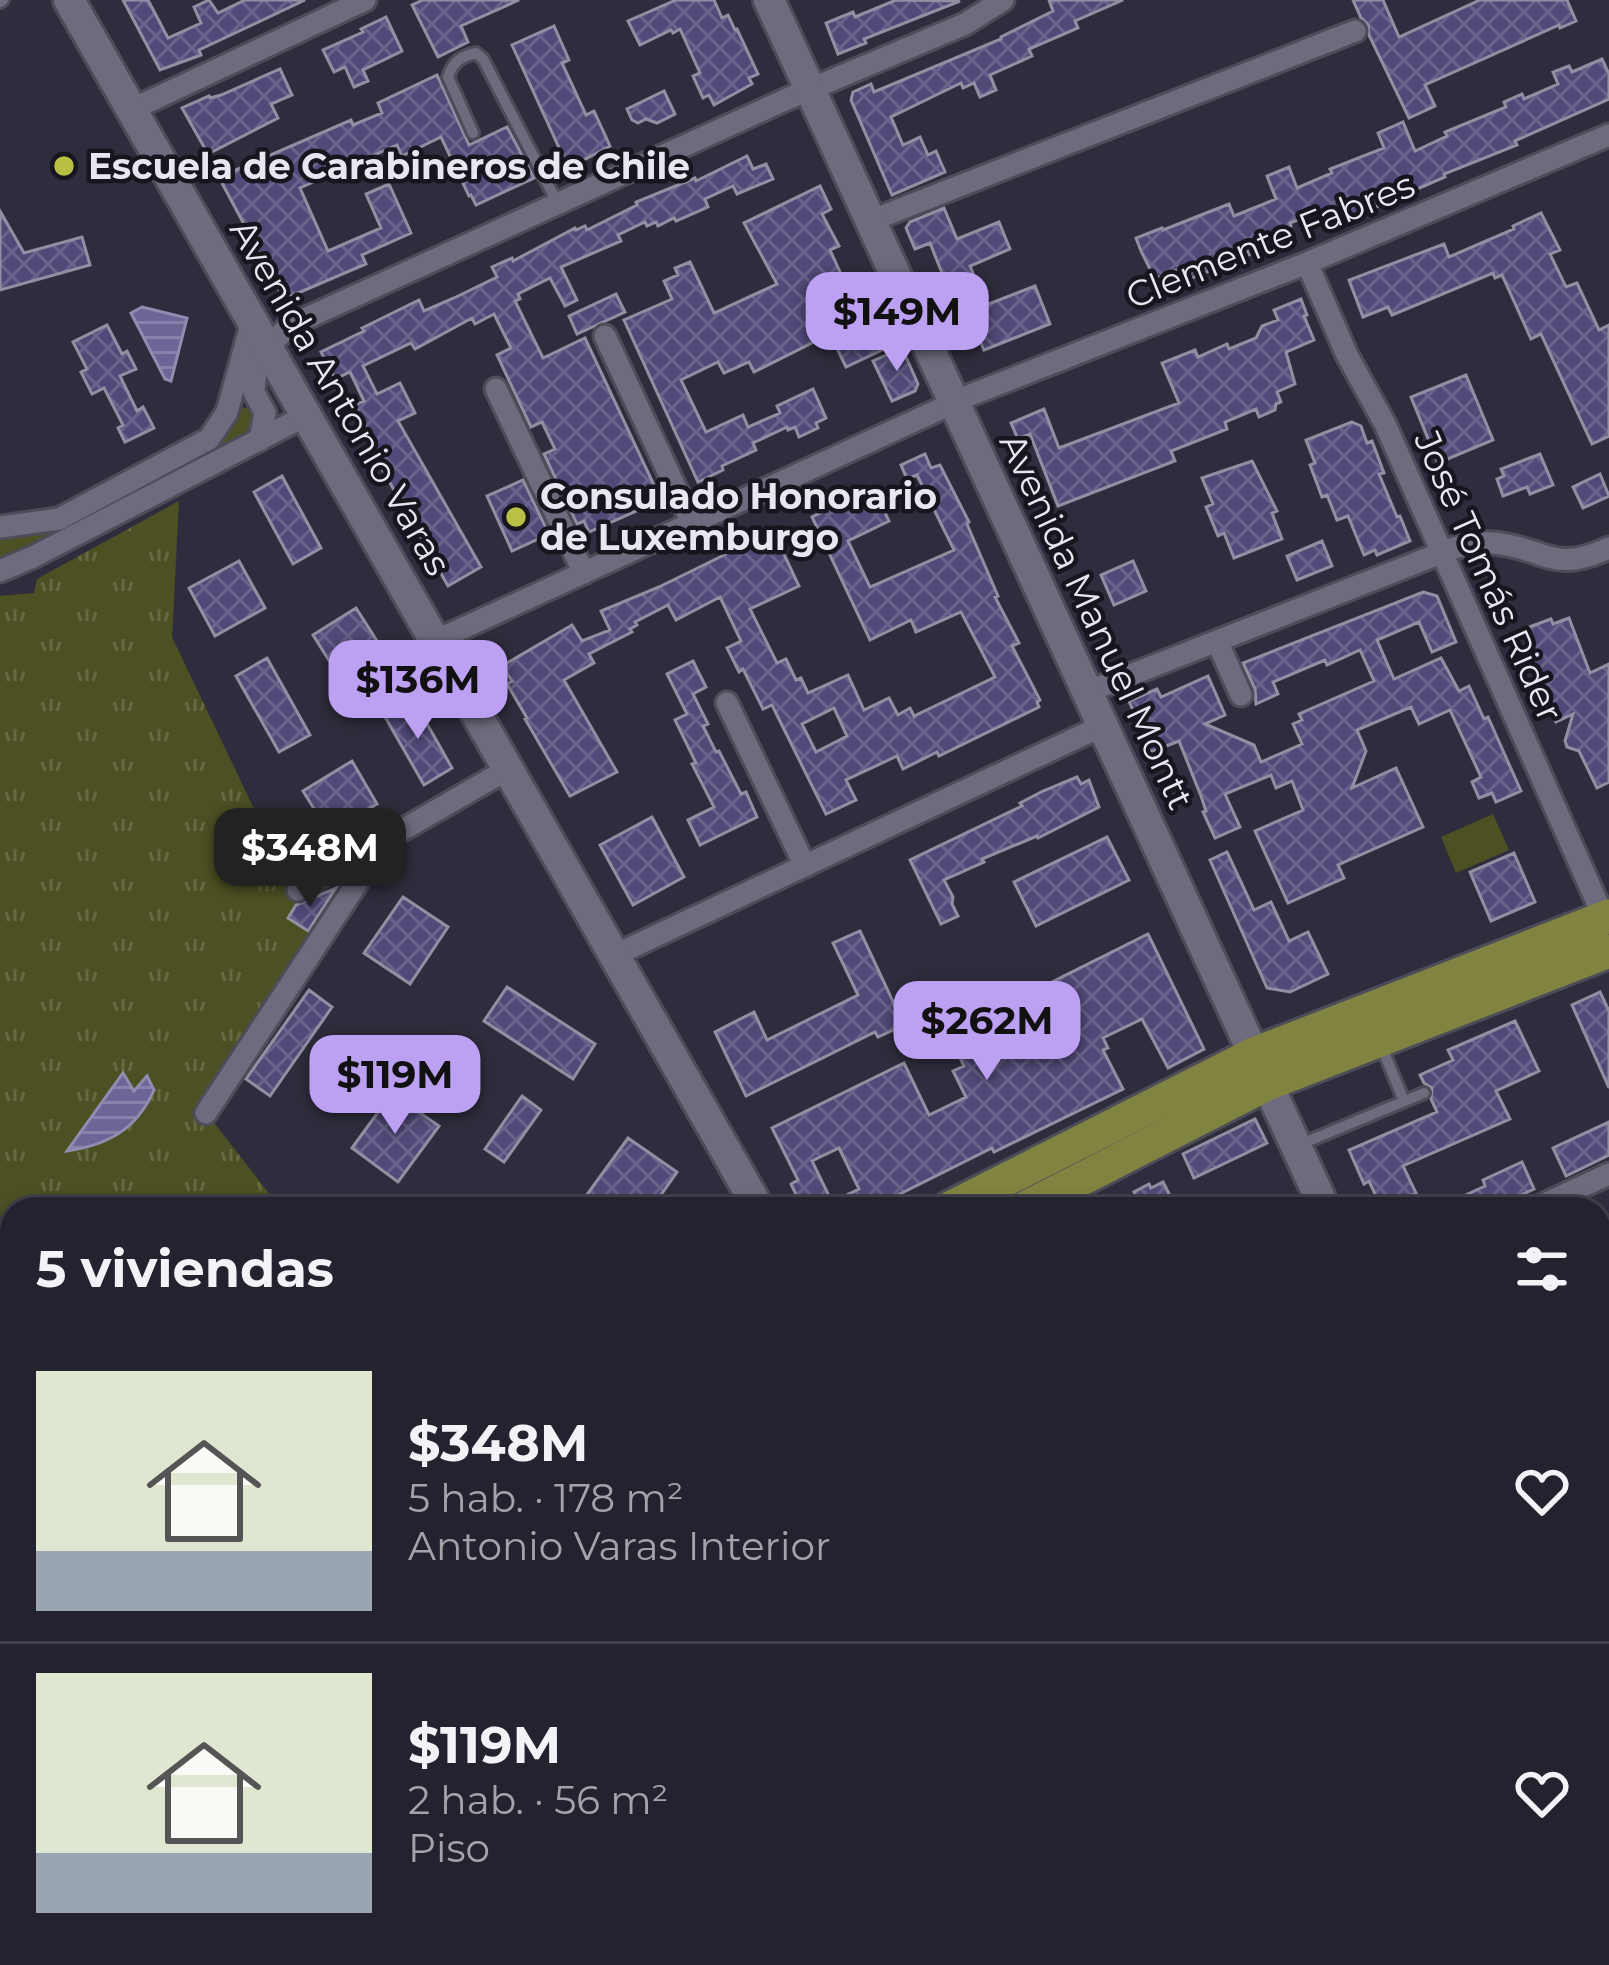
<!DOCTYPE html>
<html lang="es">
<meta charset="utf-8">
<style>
:root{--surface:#23222e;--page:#2f2f3a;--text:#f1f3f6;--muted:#a3a4aa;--line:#403f4a;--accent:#bca0f2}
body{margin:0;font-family:Montserrat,sans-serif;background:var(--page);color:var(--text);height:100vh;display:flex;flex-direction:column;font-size:45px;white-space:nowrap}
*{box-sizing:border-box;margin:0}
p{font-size:39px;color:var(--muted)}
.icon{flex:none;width:66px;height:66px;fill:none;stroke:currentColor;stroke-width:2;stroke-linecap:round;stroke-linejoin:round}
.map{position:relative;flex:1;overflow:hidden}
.details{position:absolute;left:0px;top:1197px;width:1611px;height:768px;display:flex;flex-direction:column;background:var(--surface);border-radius:36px 36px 0 0;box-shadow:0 6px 18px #0003,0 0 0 3px var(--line)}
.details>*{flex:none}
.price{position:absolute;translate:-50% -102px;padding:0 27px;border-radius:24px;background:var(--accent);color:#111;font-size:39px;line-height:78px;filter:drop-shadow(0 3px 6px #0008)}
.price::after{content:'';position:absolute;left:50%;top:72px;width:36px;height:27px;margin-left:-18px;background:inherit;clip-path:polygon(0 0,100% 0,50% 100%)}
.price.selected{background:#222;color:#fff}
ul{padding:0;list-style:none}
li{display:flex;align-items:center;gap:36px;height:300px;padding:0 36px}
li+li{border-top:3px solid var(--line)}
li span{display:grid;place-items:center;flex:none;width:336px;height:240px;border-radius:0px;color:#555}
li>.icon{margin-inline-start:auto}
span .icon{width:144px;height:144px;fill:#fffc;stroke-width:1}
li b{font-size:51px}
h2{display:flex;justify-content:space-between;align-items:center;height:144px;padding:0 36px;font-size:51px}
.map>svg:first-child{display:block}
.grass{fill:#4d5022}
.forest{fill:url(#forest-firs)}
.park{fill:url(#park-tufts)}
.water{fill:url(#water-rules);stroke:#918cb1;stroke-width:3}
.building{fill:url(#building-cross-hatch);stroke:#9190a3;stroke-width:3;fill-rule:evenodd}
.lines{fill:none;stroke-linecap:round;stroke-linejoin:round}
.service-casing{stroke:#4d4c59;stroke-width:16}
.minor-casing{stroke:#4d4c59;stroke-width:27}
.secondary-casing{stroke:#4d4c59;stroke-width:36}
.primary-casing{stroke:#4d4c59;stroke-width:39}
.service{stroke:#6d6b7d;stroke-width:10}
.minor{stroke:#6d6b7d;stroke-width:21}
.secondary{stroke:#6d6b7d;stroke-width:30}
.primary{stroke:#818440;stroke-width:33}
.poi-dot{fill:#bac045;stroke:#17161e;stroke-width:4.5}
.labels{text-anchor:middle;stroke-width:9;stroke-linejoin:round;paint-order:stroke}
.poi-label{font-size:36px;font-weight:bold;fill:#e8e7f1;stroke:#17161e;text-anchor:start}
.street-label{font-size:36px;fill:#e8e7f1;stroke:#17161e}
</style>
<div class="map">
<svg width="1609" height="1965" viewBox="0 0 1609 1965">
<defs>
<pattern id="forest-firs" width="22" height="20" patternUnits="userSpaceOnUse" patternTransform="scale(3)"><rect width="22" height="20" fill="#4d5022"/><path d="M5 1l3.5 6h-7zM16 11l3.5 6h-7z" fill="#676943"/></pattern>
<pattern id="park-tufts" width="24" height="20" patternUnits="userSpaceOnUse" patternTransform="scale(3)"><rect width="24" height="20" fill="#4d5022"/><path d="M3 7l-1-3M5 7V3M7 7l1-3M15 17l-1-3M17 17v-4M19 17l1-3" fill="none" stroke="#676943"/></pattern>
<pattern id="water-rules" width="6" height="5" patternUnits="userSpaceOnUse" patternTransform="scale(3)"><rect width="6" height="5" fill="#6c6596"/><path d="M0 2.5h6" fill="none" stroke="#8882aa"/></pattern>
<pattern id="building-cross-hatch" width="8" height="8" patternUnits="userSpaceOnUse" patternTransform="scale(3)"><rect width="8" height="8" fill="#514a79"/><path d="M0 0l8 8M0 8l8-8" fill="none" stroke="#6a648c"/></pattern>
</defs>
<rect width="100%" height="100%" fill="#2f2d3d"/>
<!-- grass -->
<path class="grass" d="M241,407L252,409L260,421L257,436L0,563V535H37L57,530L213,447L237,418Z
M1493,814L1509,850L1456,873L1441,837Z"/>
<!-- forest -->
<path class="forest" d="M791,1953L788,1965H647L638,1954Z"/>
<!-- park -->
<path class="park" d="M179,501L172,637L286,876L306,899L353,881L202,1107L281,1209H12V1303L0,1280V596L34,593L37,579Z
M339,1953H488L474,1965H346Z"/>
<!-- water -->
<path class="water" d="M142,307L187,318L171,381L165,379L131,313Z
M123,1073L134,1091L147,1076L154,1090C137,1129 108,1145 67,1151Z"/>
<!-- building -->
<path class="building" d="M123,0H148L168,38L201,23L194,7L209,0L218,13L245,0H305L199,50L201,55L160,70Z
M423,0H519L461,26L468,42L438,57L412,5Z
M676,0H714L722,18L728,15L735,30L737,29L758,74L749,78L752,84L714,105L709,95L703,98L693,76L700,73L680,29L673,33L671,30L640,45L628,21Z
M896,0L960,1L864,39L866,43L838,54L826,23L853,12L855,17Z
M1049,0H1123L1075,21L1078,28L1029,49L1032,56L990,75L996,90L980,97L974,83L963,88L961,83L891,117L903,145L920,137L928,155L936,151L945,172L892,195L851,100L853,92L871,84L874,92L1001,39V37L1053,11Z
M1353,0H1383L1399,37L1480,0H1567L1576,21L1560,28L1559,25L1425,85L1435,106L1409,118L1369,35L1368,25L1361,18Z
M386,17L402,51L363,70L368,81L354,87L345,67L334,72L323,50L363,32L361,29Z
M554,26L569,60L562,63L586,115L594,111L610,146L576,164L575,162L567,165L512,45Z
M1602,59L1609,74V99L1515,141L1517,145L1444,174L1445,177L1383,204L1351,217L1345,204L1326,215L1317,212L1290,223L1291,226L1245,245L1249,255L1182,282L1177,270L1155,279L1141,251L1136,238L1162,228L1163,230L1229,204L1234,216L1276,199L1267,176L1289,167L1297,188L1332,173L1330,169L1384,148L1378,133L1403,122L1415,151L1447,136L1445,132L1506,107L1504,102L1522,94L1524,99L1558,84L1553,72L1569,66L1572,72Z
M280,69L292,95L271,104L278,118L208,154L182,108L209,96L210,98L221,95Z
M437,75L469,145L507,127L534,178L476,205L471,195L469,196L441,137L402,156L397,145L300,188L328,251L381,228L366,194L389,184L411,233L362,255L366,264L284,299L222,183V176L351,120L353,125L382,113L378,103Z
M664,91L675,114L657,123L646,119L638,123L632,120L627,109Z
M747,156L753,169L766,164L773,179L737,194L733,186L705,199L708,207L676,221L674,218L658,226L656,222L647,226L645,222L618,235L621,241L561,267L577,300L565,306L550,278L518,294L520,299L515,301L543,358L585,338L661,500L589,532L584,521L577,524L544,454L555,449L542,422L531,427L497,355L511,348L494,314L475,324L472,318L415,349L411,343L363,366L377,394L400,383L415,413L398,421L481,567L448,586L372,451L376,449L355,405L364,401L350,372L335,379L321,352L364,331L362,328L419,300L424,311L454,298L497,277L492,267L512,258L513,261L575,228L576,230L585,226L587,230L637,205L636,202L695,178L696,181Z
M820,186L831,209L822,214L839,246L830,250L846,285L838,289L857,328L869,323L882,350L846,367L830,334L754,372L749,362L724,373L718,362L681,380L706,432L743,415L748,427L780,413L777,406L813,389L826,418L816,423L818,428L799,437L795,427L788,430L787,427L753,443L756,450L722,466L723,470L698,482L624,320L672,299L664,281L678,275L675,268L690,262L714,313L777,284L744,223Z
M944,208L957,239L999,222L1010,249L970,266L986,305L1035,286L1050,324L984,350L961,295L952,298L930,243L915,249L906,228L910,222Z
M0,211L24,253L82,237L90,265L0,290Z
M1541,213L1560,250L1550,254L1566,287L1577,283L1599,330L1609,325V436L1592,444L1541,334L1531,339L1502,275L1495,278L1493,273L1392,315L1388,307L1363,317L1349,280L1444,244L1449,257L1514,229L1513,226Z
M616,294L625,312L577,334L569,316Z
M1301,299L1307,315L1304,316L1314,340L1286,352L1295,384L1277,392L1281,402L1276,404L1275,410L1259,417L1256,409L1225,422L1227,429L1171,451L1175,461L1058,506L1030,434L1018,439L1011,423L1044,409L1059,448L1179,403L1162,363L1195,350L1198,357L1227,344L1229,349L1256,338L1262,326L1278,320L1274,310Z
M107,325L122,354L127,351L136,369L120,376L137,411L143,407L154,428L125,442L118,428L123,425L104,388L92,394L81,372L87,369L73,342Z
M902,348L918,384L915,391L892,401L873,361Z
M1466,375L1493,440L1438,463L1411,397Z
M1352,422L1361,426L1367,443L1372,441L1384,473L1379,474L1397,517L1400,516L1410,541L1377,555L1375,550L1364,555L1348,516L1337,520L1327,495L1322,497L1310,465L1315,463L1306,440Z
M925,454L931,468L940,465L969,522L967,524L998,596L995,597L1019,643L1012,646L1040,700L1037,702L1039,707L939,756L937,752L903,769L897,756L846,780L856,800L826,814L772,705L763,709L743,669L739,672L727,648L741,641L720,597L676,620L668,605L635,622L637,625L630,629L632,632L589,654L594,663L564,680L617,772L570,796L525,719L527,718L507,684L512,681L502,666L572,625L582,641L610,630L601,611L659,587L773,531L799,586L750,609L777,663L786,659L796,680L801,678L808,693L848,675L864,710L889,698L898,715L910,708L914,716L995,677L961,612L916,632L911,620L870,640L812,517L873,488L889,521L848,541L870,587L954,550L917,475L907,479L901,465ZM834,708L847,736L816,752L802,724Z
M1540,454L1553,485L1530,494L1527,487L1503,496L1497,479L1504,476L1501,469Z
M1252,461L1277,511L1272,513L1282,539L1234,558L1224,533L1218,536L1206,507L1213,504L1202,478Z
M1600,474L1609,496L1583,508L1573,487Z
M282,476L321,548L293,564L254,492Z
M523,480L549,534L512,551L487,496Z
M1322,541L1332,566L1297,580L1287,556Z
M239,561L265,608L215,636L189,588Z
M1133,561L1146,591L1114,605L1101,575Z
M1423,592L1437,596L1456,642L1432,652L1419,622L1377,640L1394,679L1441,658L1459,691L1469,686L1484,719L1488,717L1521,791L1496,802L1492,793L1479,798L1472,782L1481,777L1450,710L1419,724L1411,707L1357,730L1366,751L1352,788L1396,768L1423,827L1338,865L1344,878L1288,903L1255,831L1303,810L1292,781L1276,788L1271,775L1225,794L1240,827L1215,838L1203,812L1206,811L1201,796L1179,741L1151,752L1129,701L1157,689L1161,697L1208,676L1225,715L1205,724L1254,745L1261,762L1302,744L1293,724L1302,720L1299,714L1374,681L1360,650L1327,665L1325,660L1273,682L1278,694L1256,704L1255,689L1243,663Z
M356,608L388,658L345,686L313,635Z
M1569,618L1590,673L1609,664V782L1597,788L1579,751L1567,747L1565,741L1573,714L1556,722L1521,630L1551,619L1553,624Z
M267,658L310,735L279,752L236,676Z
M693,661L706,687L693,694L708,724L703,726L716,752L719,751L741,794L746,792L757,817L700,845L688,820L714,807L692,764L696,763L675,720L687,714L667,674Z
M413,699L452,768L424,785L384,715Z
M352,761L377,804L329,833L303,791Z
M1077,777L1081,784L1089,780L1099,807L1038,838L1037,836L982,859L984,862L944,880L953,897L952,904L958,916L941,924L910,860L1022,806L1020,803L1043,791Z
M652,817L684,877L633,905L600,845Z
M1107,837L1129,880L1036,926L1014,882Z
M1227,852L1254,910L1271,902L1289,941L1308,932L1328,974L1290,992L1267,988L1210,860Z
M1514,853L1535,902L1491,921L1470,872Z
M336,888L308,931L288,918L296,905Z
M403,897L448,927L410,984L364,953Z
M860,931L904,1025L878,1037L875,1032L746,1096L715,1032L754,1012L767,1040L858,995L833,943Z
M1148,934L1204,1049L1168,1068L1142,1019L1103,1038L1108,1048L1103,1050L1123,1089L994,1152L992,1148L892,1198L897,1209H803L791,1184L798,1180L772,1128L904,1063L929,1115L966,1097L953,1071L964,1066L941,1020L1003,989L1010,1003ZM839,1148L859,1189L832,1202L812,1161Z
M507,987L595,1044L573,1079L484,1021Z
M309,990L332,1007L270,1096L246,1079Z
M1600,992L1609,1011V1088L1572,1005Z
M1515,1021L1539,1071L1496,1091L1510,1119L1403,1166L1416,1193L1382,1209L1369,1181L1364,1184L1349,1150L1437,1112L1431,1099L1432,1088L1424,1083L1420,1075L1453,1060L1448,1050Z
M392,1093L439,1126L398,1182L352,1148Z
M522,1096L541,1110L504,1162L485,1149Z
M1255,1119L1267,1143L1194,1178L1183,1154Z
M1609,1122V1155L1566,1176L1553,1148Z
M628,1138L677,1172L651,1209H605L586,1196Z
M1522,1162L1534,1189L1491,1209H1435L1485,1186L1483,1180Z
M1163,1182L1177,1209H1113L1136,1196L1134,1192L1149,1184L1151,1188Z"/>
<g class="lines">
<defs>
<path id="service" d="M0,2L3,0
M473,133L448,77C453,62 461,56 476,53L483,59L558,204
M1380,1043L1404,1101
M1299,1145L1424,1093
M1238,1965L1260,1953
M1397,1965L1401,1963"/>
<path id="minor" d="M133,109L365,0
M870,221L1355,31
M1307,263L1347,355L1385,424L1604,918
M605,336L692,523
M496,389L584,573
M254,392C255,357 265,350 289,326L787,99L965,24L1003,0
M254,392L265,413L260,440
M0,527L59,519L209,439L227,412L252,321
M0,571L33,557L307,415
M435,641L973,394L1307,263L1609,135
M1217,641L1241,695
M1087,692L1454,548C1467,545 1480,542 1493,543C1545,547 1551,575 1609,548
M727,703L805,866
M298,890L508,769
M613,956L1102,726
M206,1113L384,842
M1534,1209L1609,1174
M327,1953L334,1965
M4,1965L22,1956"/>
<path id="secondary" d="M69,0L759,1209
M769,0L1325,1209
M1599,1342L1609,1338
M1599,1800L1609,1821
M1179,1953L1186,1965
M529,1965L543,1953"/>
<path id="primary" d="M948,1209L1254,1054L1609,916
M1023,1209L1267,1084L1609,951
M0,1691L12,1688
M0,1742L12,1739"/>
</defs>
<!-- service casing -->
<use href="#service" class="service-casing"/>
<!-- minor casing -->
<use href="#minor" class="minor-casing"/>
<!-- secondary casing -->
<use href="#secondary" class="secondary-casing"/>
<!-- primary casing -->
<use href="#primary" class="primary-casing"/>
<!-- service -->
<use href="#service" class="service"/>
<!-- minor -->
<use href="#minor" class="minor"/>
<!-- secondary -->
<use href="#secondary" class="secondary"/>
<!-- primary -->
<use href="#primary" class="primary"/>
</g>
<!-- markers -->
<g class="poi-dot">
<circle cx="64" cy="166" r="12"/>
<circle cx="516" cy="517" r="12"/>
</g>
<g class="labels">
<!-- poi labels -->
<g class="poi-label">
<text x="88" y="179">Escuela de Carabineros de Chile</text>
<text x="540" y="509">Consulado Honorario<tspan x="540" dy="41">de Luxemburgo</tspan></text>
</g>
<!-- street labels -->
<g class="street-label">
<text transform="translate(1270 240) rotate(-22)" y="13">Clemente Fabres</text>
<text transform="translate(341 397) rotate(60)" y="13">Avenida Antonio Varas</text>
<text transform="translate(1489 576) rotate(66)" y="13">José Tomás Rider</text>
<text transform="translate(1097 621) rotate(65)" y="13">Avenida Manuel Montt</text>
</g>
</g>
</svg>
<b class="price" style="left:897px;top:374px">$149M</b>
<b class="price" style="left:418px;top:742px">$136M</b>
<b class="price selected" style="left:310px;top:910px">$348M</b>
<b class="price" style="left:987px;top:1083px">$262M</b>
<b class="price" style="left:395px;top:1137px">$119M</b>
<section class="details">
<h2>5 viviendas<svg class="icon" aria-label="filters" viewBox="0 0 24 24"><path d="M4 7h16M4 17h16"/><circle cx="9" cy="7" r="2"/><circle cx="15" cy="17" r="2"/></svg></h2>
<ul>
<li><span style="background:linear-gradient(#dfe7d0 75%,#9aa5b1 0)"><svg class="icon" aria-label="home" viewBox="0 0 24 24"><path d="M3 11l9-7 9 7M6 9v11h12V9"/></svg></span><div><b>$348M</b><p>5 hab. · 178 m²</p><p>Antonio Varas Interior</p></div><svg class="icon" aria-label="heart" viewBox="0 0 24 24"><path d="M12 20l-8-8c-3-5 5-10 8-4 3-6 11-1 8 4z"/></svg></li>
<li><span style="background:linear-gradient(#dfe7d0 75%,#9aa5b1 0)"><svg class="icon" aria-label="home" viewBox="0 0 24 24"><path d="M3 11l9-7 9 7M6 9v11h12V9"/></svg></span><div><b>$119M</b><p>2 hab. · 56 m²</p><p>Piso</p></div><svg class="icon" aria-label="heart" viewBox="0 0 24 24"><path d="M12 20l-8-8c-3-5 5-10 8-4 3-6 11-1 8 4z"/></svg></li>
</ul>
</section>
</div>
